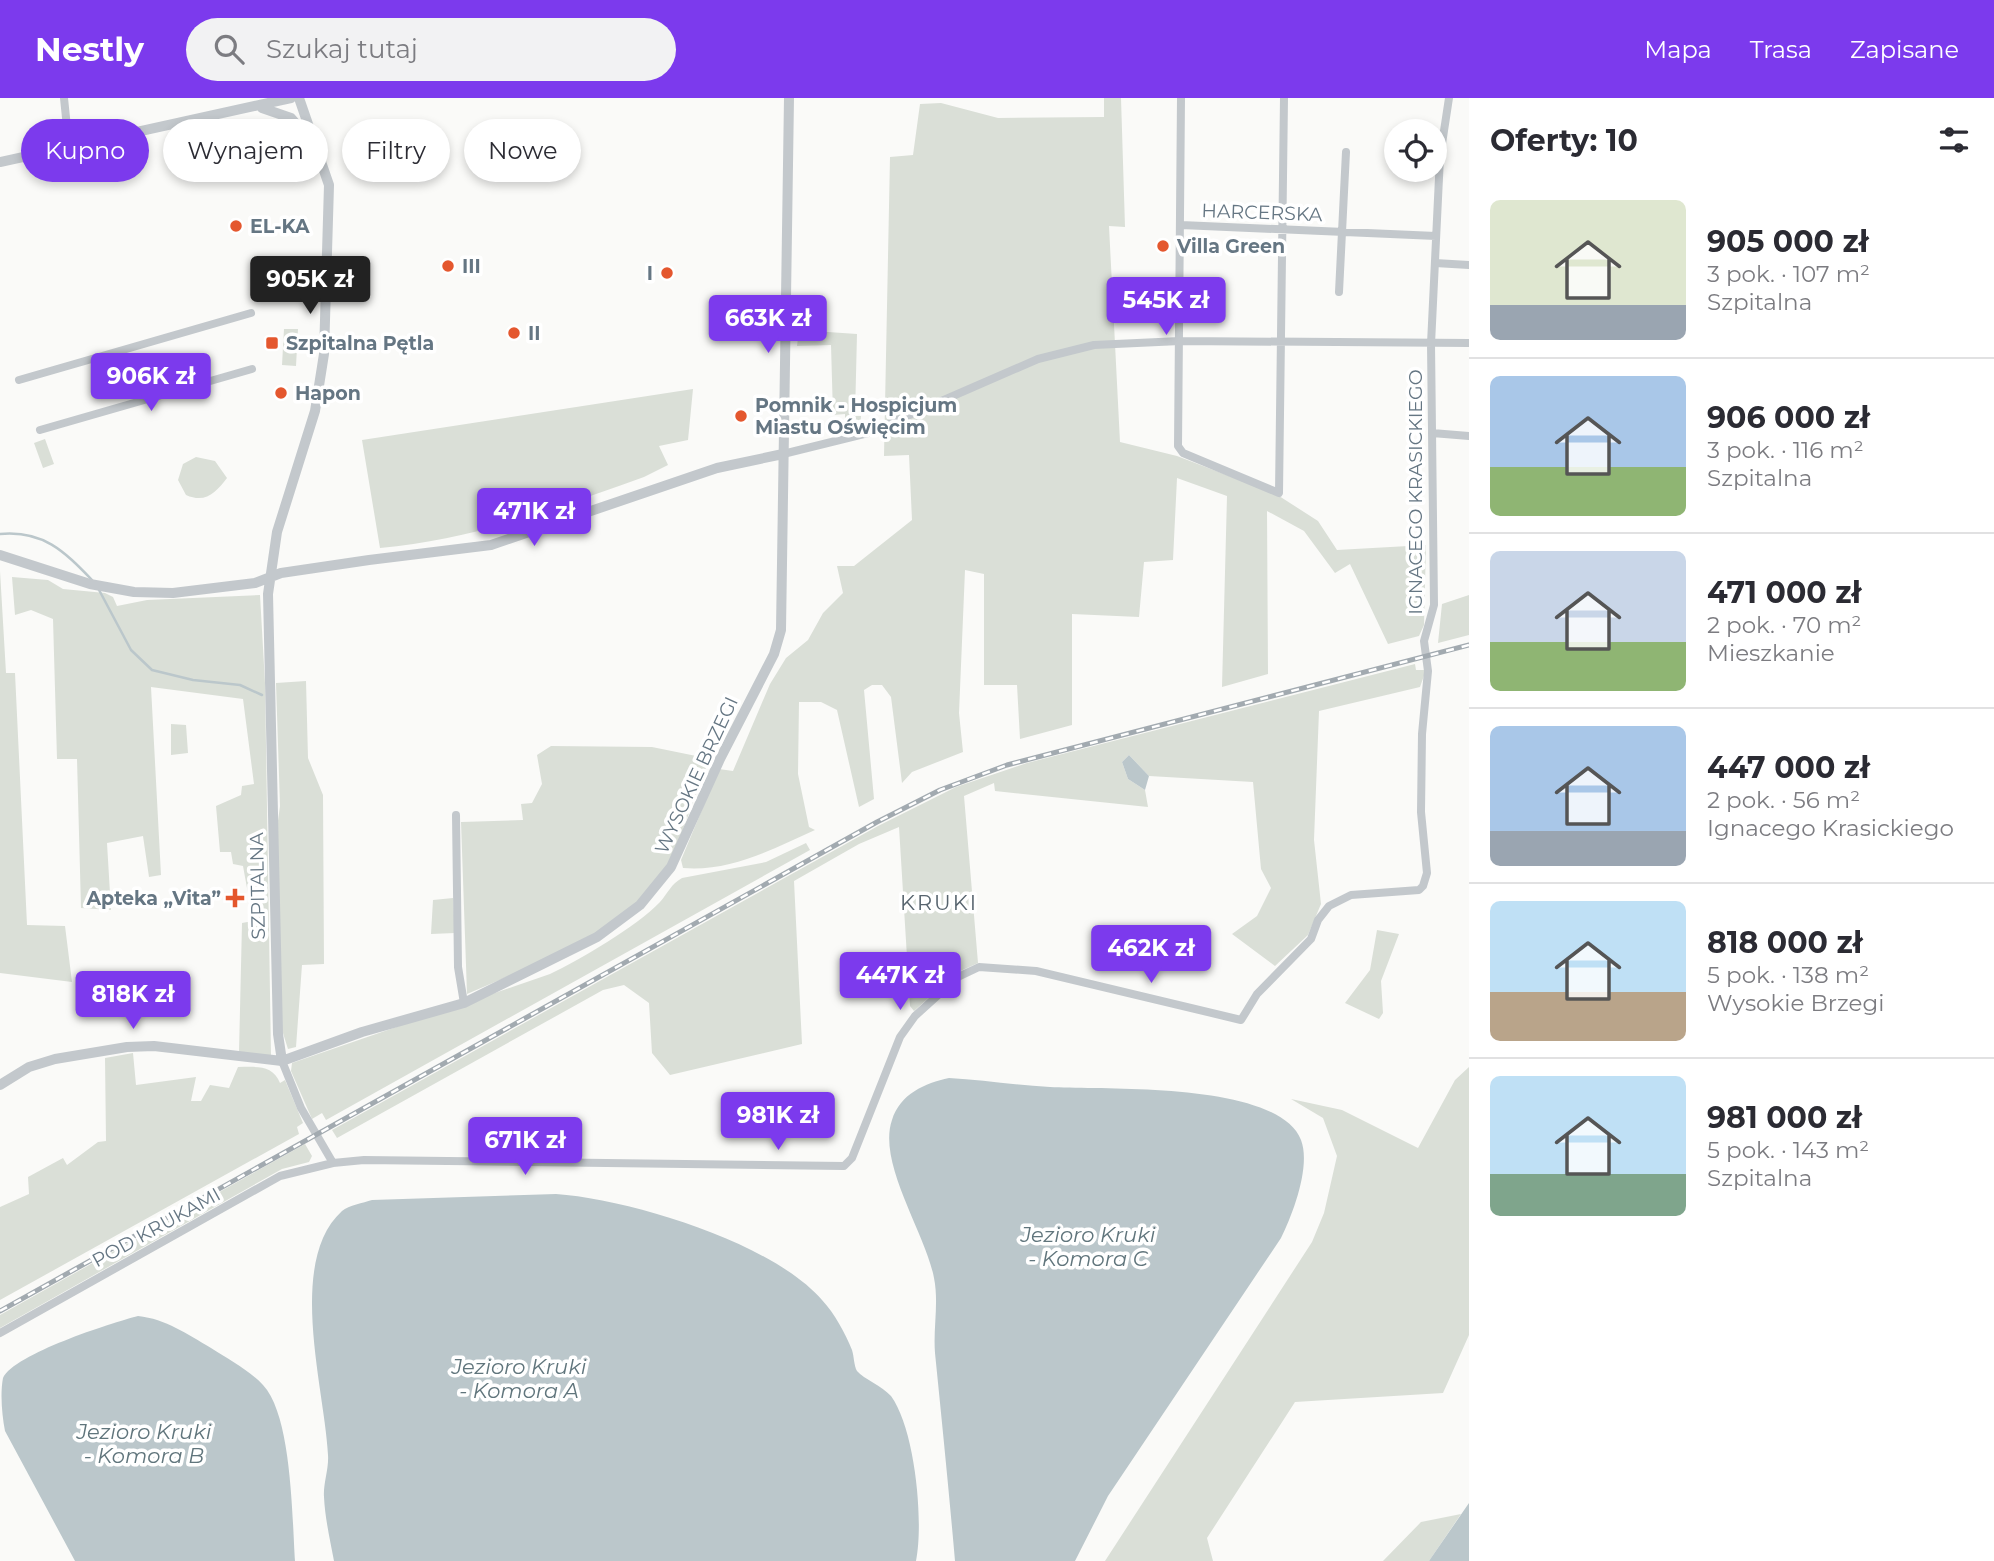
<!DOCTYPE html>
<html lang="pl">
<meta charset="utf-8">
<style>
:root{--surface:#fff;--page:#f2f2f3;--text:#2b2b33;--muted:#7c7c81;--line:#e1e1e2;--accent:#7c3aed}
body{margin:0;font-family:Montserrat,sans-serif;background:var(--page);color:var(--text);height:100vh;display:flex;flex-direction:column;font-size:26px;white-space:nowrap}
*{box-sizing:border-box;margin:0}
p{font-size:23px;color:var(--muted)}
.icon{flex:none;width:38px;height:38px;fill:none;stroke:currentColor;stroke-width:2;stroke-linecap:round;stroke-linejoin:round}
.map{position:relative;flex:1;overflow:hidden}
.side{display:flex;flex-direction:column;background:var(--surface);width:525px}
.side>*{flex:none}
.hud{position:absolute;left:21px;top:21px;width:665px;height:63px;display:flex;gap:14px}
.controls{position:absolute;left:1384px;top:21px;display:grid;gap:14px}
.controls a{display:grid;place-items:center;width:63px;height:63px;border-radius:50%;background:var(--surface);box-shadow:0 4px 10px #0003;font-size:35px}
.price{position:absolute;translate:-50% -60px;padding:0 16px;border-radius:7px;background:var(--accent);color:#fff;font-size:23px;line-height:46px;filter:drop-shadow(0 2px 4px #0008)}
.price::after{content:'';position:absolute;left:50%;top:42px;width:21px;height:16px;margin-left:-10px;background:inherit;clip-path:polygon(0 0,100% 0,50% 100%)}
.price.selected{background:#222;color:#fff}
ul{padding:0;list-style:none}
li{display:flex;align-items:center;gap:21px;height:175px;padding:0 21px}
li+li{border-top:2px solid var(--line)}
li span{display:grid;place-items:center;flex:none;width:196px;height:140px;border-radius:10px;color:#555}
li>.icon{margin-inline-start:auto}
span .icon{width:84px;height:84px;fill:#fffc;stroke-width:1}
li b{font-size:30px}
h2{display:flex;justify-content:space-between;align-items:center;height:84px;padding:0 21px;font-size:30px}
.chip{padding:0 24px;border-radius:32px;background:var(--surface);box-shadow:0 4px 10px #0003;font-size:24px;line-height:63px}
.chip.selected{background:var(--accent);color:#fff}
header{display:flex;align-items:center;gap:42px;box-sizing:border-box;height:98px;padding:0 35px;background:var(--accent);color:#fff}
header strong{font-size:33px}
nav{display:flex;gap:38px;margin-inline-start:auto;font-size:24px}
.search{width:490px;height:63px;background:var(--page);display:flex;align-items:center;gap:18px;box-sizing:border-box;padding:0 24px;border-radius:38px;color:var(--muted);font-size:26px}
main{display:flex;flex:1;min-height:0}
.map>svg:first-child{display:block}
.green{fill:#dadfd7}
.water{fill:#bbc7cb}
.lines{fill:none;stroke-linecap:round;stroke-linejoin:round}
.stream{stroke:#bbc7cb;stroke-width:2.5}
.minor{stroke:#c3c8cc;stroke-width:8}
.tertiary{stroke:#c3c8cc;stroke-width:10}
.rail-casing{stroke:#a2aab0;stroke-width:5}
.rail{stroke:#fff;stroke-width:2.5;stroke-dasharray:8;stroke-linecap:butt}
.poi-dot{fill:#e4572e;stroke:#fff;stroke-width:2.5}
.labels{text-anchor:middle;stroke-width:7;stroke-linejoin:round;paint-order:stroke}
.street-label{font-size:19px;fill:#657683;stroke:#fff}
.poi-label{font-size:19px;font-weight:bold;fill:#657683;stroke:#fff;text-anchor:start}
.neighbourhood-label{font-size:21px;letter-spacing:2px;fill:#57646e;stroke:#fff}
.water-label{font-size:21px;font-style:italic;fill:#60757c;stroke:#fff}
</style>
<header>
<strong>Nestly</strong>
<div class="search"><svg class="icon" aria-label="search" viewBox="0 0 24 24"><circle cx="10" cy="10" r="6"/><path d="M15 15l6 6"/></svg>Szukaj tutaj</div>
<nav><a>Mapa</a><a>Trasa</a><a>Zapisane</a></nav>
</header>
<main>
<div class="map">
<svg width="1469" height="1463" viewBox="0 0 1469 1463">
<rect width="100%" height="100%" fill="#fafaf8"/>
<!-- green -->
<path class="green" d="M1104,0H1121L1125,129L1109,128L1120,344L1177,358L1276,396L1318,423L1337,452L1426,447L1424,527L1419,538L1388,546L1350,466L1335,475L1304,433L1267,413L1268,576L1222,589L1227,398L1177,380L1173,462L1144,464L1139,519L1072,516V627L1020,641L1017,587H984V476L965,472L959,615L963,654L912,674L902,685L891,599L882,587H872L864,592L874,701L859,709L837,612L821,604H799L798,676L809,729L815,732C773,751 730,774 683,770L681,762L719,671L733,673L770,586L786,560L808,542L823,515L843,495L837,468H854L912,422L909,357L884,358L890,59L913,57L920,6L941,5L998,20L1104,19Z
M284,231H298L296,268L282,267Z
M799,232L857,236L855,318H861L860,330L845,336V316L833,317L831,247L797,248Z
M693,291L688,342L659,348L668,367L644,379C557,410 473,442 380,450L362,342Z
M45,341L54,366L43,370L34,345Z
M196,359L215,363L227,380C216,394 206,406 186,397L178,382L183,366Z
M0,473L6,575H15L27,827L65,828L72,884L0,875Z
M12,479L48,482L63,491L105,495L113,499L117,508L147,502L260,497L265,585L271,958L239,955L242,825L253,823L243,768L233,766L231,754H220L216,708L241,697L242,688L254,686L243,601L151,589L161,777L149,779L143,738L107,745L111,812L81,810L77,661H57L53,521L31,512L15,517Z
M1469,497V537L1438,545L1442,506Z
M1415,566L1416,572H1426L1420,589L1319,613L1314,742L1321,806L1308,837L1275,868L1232,836L1257,818L1271,790L1261,771L1253,684L1149,678L1129,657L1122,664L1128,681L1145,692L1148,709L995,693L994,685L964,698L978,865L956,875L914,913L910,908L899,729L859,746L794,783L802,946L670,977L652,955L649,905L624,887L603,892L337,1040L332,1032L878,728L956,689L1027,665Z
M306,583L308,660L323,697L324,866L302,867L296,949L288,951L282,932L277,730L280,708L276,585Z
M171,626L186,627L188,655L171,657Z
M551,648L652,649L706,660L707,667L663,785L607,836L467,896L461,724L523,722L521,706L532,705L542,686L537,657Z
M806,745L810,752L326,1022L322,1015L312,1021L291,973L292,965L550,876C581,861 636,829 660,804C668,795 671,786 682,780L766,764Z
M453,800L455,835L431,836L433,802Z
M1377,832L1399,836L1381,883L1383,915L1379,921L1345,905L1370,872Z
M133,955L136,987L196,979L191,1003H201L210,987L229,990L238,969C255,969 273,966 280,985L285,982L303,1025L297,1029L299,1036L0,1202V1109L29,1096L28,1079L63,1060L67,1067L98,1044L106,1043L105,960Z
M1469,969V1237L1443,1295L1295,1304L1207,1440L1213,1463H1105L1312,1144L1324,1115L1337,1058L1323,1020L1291,1001L1342,1012L1418,1050L1455,982Z
M305,1046L312,1058L309,1064L282,1071L0,1230V1217Z
M1461,1416L1429,1463H1383L1421,1424Z"/>
<!-- water -->
<path class="water" d="M1129,657L1149,678L1145,692L1128,681L1122,664Z
M949,980C982,982 1016,987 1050,989C1103,992 1278,983 1301,1042C1311,1068 1293,1116 1281,1140L1108,1398L1075,1463H955C949,1394 942,1324 935,1255C933,1230 939,1205 934,1180C926,1136 877,1065 892,1022C900,996 925,985 949,980Z
M556,1096C630,1101 773,1145 822,1202C835,1216 845,1235 852,1252C854,1258 854,1268 857,1273C864,1281 882,1288 891,1298C915,1331 924,1423 916,1463H334C330,1442 325,1420 324,1399C323,1386 329,1371 328,1357C325,1292 286,1164 342,1113C349,1107 363,1105 372,1102Z
M138,1218C166,1221 187,1236 211,1250C228,1261 249,1272 263,1287C292,1318 292,1419 295,1463H75L5,1333C2,1317 0,1296 3,1280C14,1256 111,1225 138,1218Z
M1469,1405V1463H1429L1431,1460Z"/>
<g class="lines">
<!-- stream -->
<path class="stream" d="M0,436C43,432 64,453 92,482
M98,490L131,552L152,572L193,582L240,587L262,597"/>
<!-- minor -->
<path class="minor" d="M64,0L69,49
M1181,0L1178,348L1183,355L1279,395L1284,0
M1181,127L1436,138
M1435,165L1469,167
M1339,194L1346,54
M19,282L251,215
M40,332L252,271
M1432,335L1469,338
M783,356L868,335L1038,261L1094,247L1180,243L1469,245
M456,717L458,869L464,905
M282,963L301,1010L333,1065
M0,1235L280,1078L333,1065L364,1062L844,1068L852,1060L900,939L915,918L958,879L979,869L1036,873L1241,922L1257,896L1311,841L1318,822L1329,808L1351,797L1419,792L1423,788L1427,775L1421,714L1422,636L1428,573L1424,543L1434,507L1431,246L1440,59L1449,0"/>
<!-- tertiary -->
<path class="tertiary" d="M262,10L291,20L311,43
M0,64L291,0
M0,457L90,486L134,494L173,495L255,485L281,475L369,462L491,447L717,370L783,356
M282,963L278,936L268,496L277,434L315,313L324,256L329,87L299,0
M0,987L29,969L55,961L127,949L154,948L282,963L362,934L464,905L597,839L640,807L671,769L720,661L774,556L781,532L789,0"/>
<defs>
<path id="rail" d="M0,1213L877,724L940,692L1007,667L1469,547"/>
</defs>
<!-- rail casing -->
<use href="#rail" class="rail-casing"/>
<!-- rail -->
<use href="#rail" class="rail"/>
</g>
<!-- markers -->
<g class="poi-dot">
<circle cx="236" cy="128" r="7"/>
<circle cx="1163" cy="148" r="7"/>
<circle cx="448" cy="168" r="7"/>
<circle cx="667" cy="175" r="7"/>
<circle cx="514" cy="235" r="7"/>
<rect x="265" y="238" width="14" height="14" rx="3.5"/>
<circle cx="281" cy="295" r="7"/>
<circle cx="741" cy="318" r="7"/>
<path d="M231.5 789.5h7v7h7v7h-7v7h-7v-7h-7v-7h7z"/>
</g>
<g class="labels">
<!-- street labels -->
<g class="street-label">
<text transform="translate(1262 114) rotate(2)" y="7">HARCERSKA</text>
<text transform="translate(1415 394) rotate(-90)" y="7">IGNACEGO KRASICKIEGO</text>
<text transform="translate(696 677) rotate(-65)" y="7">WYSOKIE BRZEGI</text>
<text transform="translate(257 788) rotate(-91)" y="7">SZPITALNA</text>
<text transform="translate(156 1129) rotate(-29)" y="7">POD KRUKAMI</text>
</g>
<!-- poi labels -->
<g class="poi-label">
<text x="250" y="135">EL-KA</text>
<text x="1177" y="155">Villa Green</text>
<text x="462" y="175">III</text>
<text x="653" y="182" text-anchor="end">I</text>
<text x="528" y="242">II</text>
<text x="286" y="252">Szpitalna Pętla</text>
<text x="295" y="302">Hapon</text>
<text x="755" y="314">Pomnik - Hospicjum<tspan x="755" dy="22">Miastu Oświęcim</tspan></text>
<text x="221" y="807" text-anchor="end">Apteka „Vita”</text>
</g>
<!-- neighbourhood labels -->
<g class="neighbourhood-label">
<text x="939" y="812">KRUKI</text>
</g>
<!-- water labels -->
<g class="water-label">
<text x="1088" y="1144">Jezioro Kruki<tspan x="1088" dy="24">- Komora C</tspan></text>
<text x="519" y="1276">Jezioro Kruki<tspan x="519" dy="24">- Komora A</tspan></text>
<text x="144" y="1341">Jezioro Kruki<tspan x="144" dy="24">- Komora B</tspan></text>
</g>
</g>
</svg>
<div class="controls">
<a><svg class="icon" aria-label="locate" viewBox="0 0 24 24"><circle cx="12" cy="12" r="6"/><path d="M12 2v4M12 18v4M2 12h4M18 12h4"/></svg></a>
</div>
<b class="price selected" style="left:310px;top:218px">905K zł</b>
<b class="price" style="left:1166px;top:239px">545K zł</b>
<b class="price" style="left:768px;top:257px">663K zł</b>
<b class="price" style="left:151px;top:315px">906K zł</b>
<b class="price" style="left:534px;top:450px">471K zł</b>
<b class="price" style="left:1151px;top:887px">462K zł</b>
<b class="price" style="left:900px;top:914px">447K zł</b>
<b class="price" style="left:133px;top:933px">818K zł</b>
<b class="price" style="left:778px;top:1054px">981K zł</b>
<b class="price" style="left:525px;top:1079px">671K zł</b>
<div class="hud">
<a class="chip selected">Kupno</a>
<a class="chip">Wynajem</a>
<a class="chip">Filtry</a>
<a class="chip">Nowe</a>
</div>
</div>
<section class="side">
<h2>Oferty: 10<svg class="icon" aria-label="filters" viewBox="0 0 24 24"><path d="M4 7h16M4 17h16"/><circle cx="9" cy="7" r="2"/><circle cx="15" cy="17" r="2"/></svg></h2>
<ul>
<li><span style="background:linear-gradient(#dfe7d0 75%,#9aa5b1 0)"><svg class="icon" aria-label="home" viewBox="0 0 24 24"><path d="M3 11l9-7 9 7M6 9v11h12V9"/></svg></span><div><b>905 000 zł</b><p>3 pok. · 107 m²</p><p>Szpitalna</p></div></li>
<li><span style="background:linear-gradient(#a9c7e8 65%,#8fb573 0)"><svg class="icon" aria-label="home" viewBox="0 0 24 24"><path d="M3 11l9-7 9 7M6 9v11h12V9"/></svg></span><div><b>906 000 zł</b><p>3 pok. · 116 m²</p><p>Szpitalna</p></div></li>
<li><span style="background:linear-gradient(#c9d6e8 65%,#8fb573 0)"><svg class="icon" aria-label="home" viewBox="0 0 24 24"><path d="M3 11l9-7 9 7M6 9v11h12V9"/></svg></span><div><b>471 000 zł</b><p>2 pok. · 70 m²</p><p>Mieszkanie</p></div></li>
<li><span style="background:linear-gradient(#a9c7e8 75%,#9aa5b1 0)"><svg class="icon" aria-label="home" viewBox="0 0 24 24"><path d="M3 11l9-7 9 7M6 9v11h12V9"/></svg></span><div><b>447 000 zł</b><p>2 pok. · 56 m²</p><p>Ignacego Krasickiego</p></div></li>
<li><span style="background:linear-gradient(#bfe0f5 65%,#b9a48a 0)"><svg class="icon" aria-label="home" viewBox="0 0 24 24"><path d="M3 11l9-7 9 7M6 9v11h12V9"/></svg></span><div><b>818 000 zł</b><p>5 pok. · 138 m²</p><p>Wysokie Brzegi</p></div></li>
<li><span style="background:linear-gradient(#bfe0f5 70%,#7fa58c 0)"><svg class="icon" aria-label="home" viewBox="0 0 24 24"><path d="M3 11l9-7 9 7M6 9v11h12V9"/></svg></span><div><b>981 000 zł</b><p>5 pok. · 143 m²</p><p>Szpitalna</p></div></li>
</ul>
</section>
</main>
